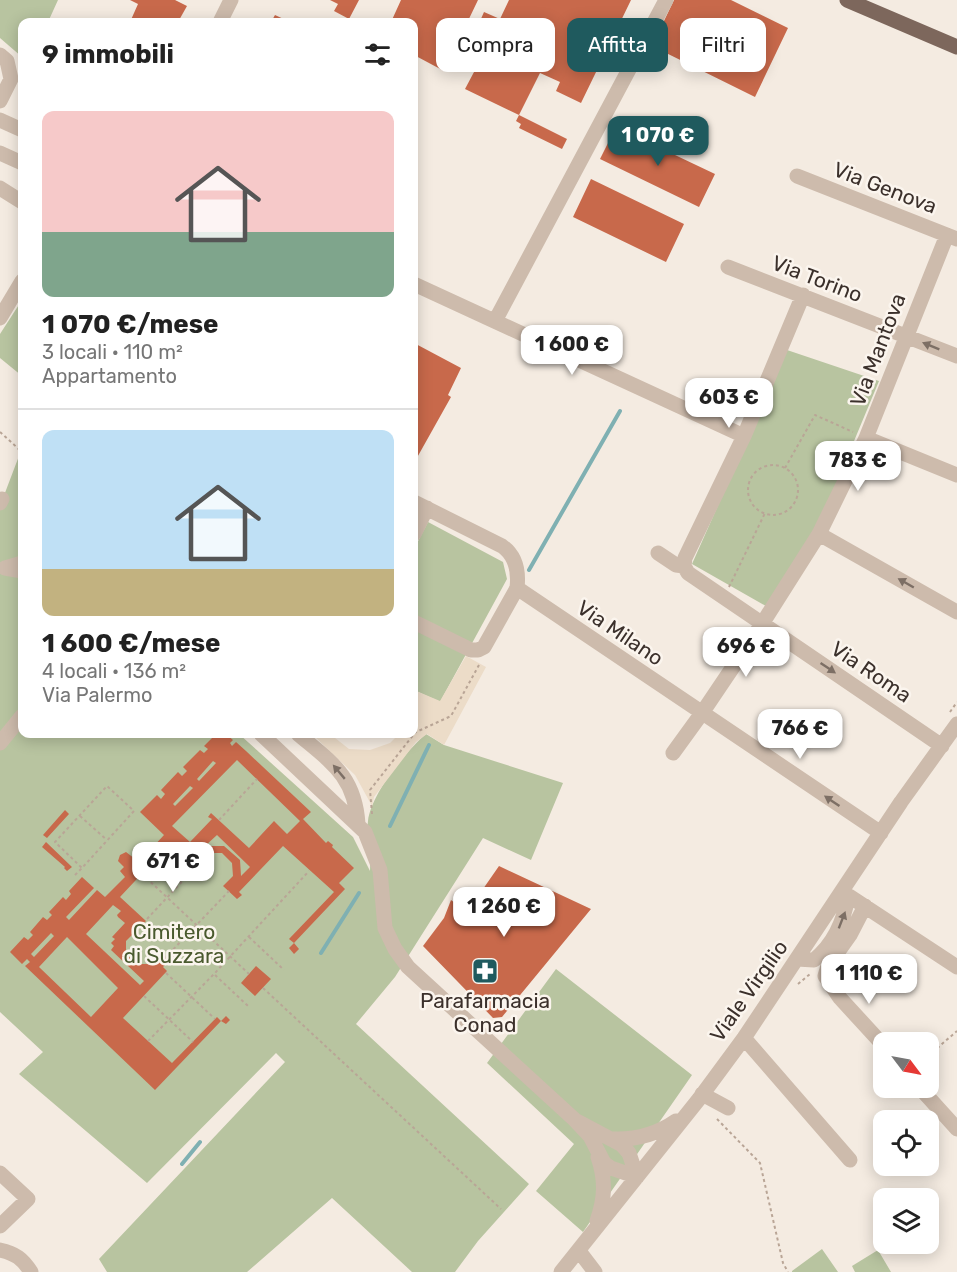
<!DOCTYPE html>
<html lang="it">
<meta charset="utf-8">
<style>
:root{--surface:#fff;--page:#f2f2f2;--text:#222;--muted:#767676;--line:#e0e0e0;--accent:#1f5a5e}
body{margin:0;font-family:Rubik,sans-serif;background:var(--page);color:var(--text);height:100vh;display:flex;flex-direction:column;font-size:22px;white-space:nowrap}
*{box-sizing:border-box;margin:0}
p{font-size:20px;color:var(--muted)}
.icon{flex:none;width:33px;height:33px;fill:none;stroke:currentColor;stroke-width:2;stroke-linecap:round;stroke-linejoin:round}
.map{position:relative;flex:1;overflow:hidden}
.side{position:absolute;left:18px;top:18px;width:400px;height:720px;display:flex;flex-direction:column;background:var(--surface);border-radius:12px;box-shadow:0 3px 15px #0003}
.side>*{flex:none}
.top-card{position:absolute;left:436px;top:18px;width:430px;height:54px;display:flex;gap:12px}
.needle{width:39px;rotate:122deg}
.fabs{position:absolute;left:873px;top:1032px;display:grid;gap:12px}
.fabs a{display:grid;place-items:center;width:66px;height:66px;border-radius:12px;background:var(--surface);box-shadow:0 3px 15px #0003;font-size:30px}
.price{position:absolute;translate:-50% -51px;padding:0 14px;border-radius:12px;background:#fff;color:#222;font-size:20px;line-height:39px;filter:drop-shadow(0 2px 3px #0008)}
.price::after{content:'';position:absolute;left:50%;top:36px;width:18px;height:14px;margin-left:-9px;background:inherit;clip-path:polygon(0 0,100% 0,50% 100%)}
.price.selected{background:var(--accent);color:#fff}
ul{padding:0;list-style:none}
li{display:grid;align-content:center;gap:12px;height:318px;padding:0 24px}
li+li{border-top:2px solid var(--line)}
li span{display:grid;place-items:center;height:186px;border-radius:12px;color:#555}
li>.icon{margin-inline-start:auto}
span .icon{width:108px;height:108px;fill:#fffc;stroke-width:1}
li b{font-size:26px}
h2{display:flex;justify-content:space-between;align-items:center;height:72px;padding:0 24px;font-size:26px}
.pill{padding:0 21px;border-radius:12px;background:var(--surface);box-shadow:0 3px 15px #0003;font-size:21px;line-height:54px}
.pill.selected{background:var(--accent);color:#fff}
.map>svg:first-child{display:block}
.green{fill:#b8c4a0}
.plaza{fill:#ecdcc8}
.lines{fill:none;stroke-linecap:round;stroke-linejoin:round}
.stream{stroke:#7fb0b2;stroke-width:4}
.building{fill:#c8694b;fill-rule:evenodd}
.path{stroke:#b9a596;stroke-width:2;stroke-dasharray:3 3;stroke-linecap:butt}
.minor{stroke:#cdbbac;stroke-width:15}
.major{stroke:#7d675c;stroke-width:15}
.oneway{fill:#7d6f65}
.labels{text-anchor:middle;stroke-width:5;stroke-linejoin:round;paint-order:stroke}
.street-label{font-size:21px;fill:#3b302b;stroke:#fbf5ee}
.park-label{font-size:21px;fill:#4a5a2e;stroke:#fbf5ee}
.poi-label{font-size:21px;fill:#3b302b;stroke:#fbf5ee}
</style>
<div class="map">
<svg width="957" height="1272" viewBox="0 0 957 1272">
<rect width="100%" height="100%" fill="#f4ebe1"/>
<!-- green -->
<path class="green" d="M0,0H58L48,22H22V57L0,38Z
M22,300V376L0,358V334Z
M787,350L879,381L817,530L771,609L692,564Z
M22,448V734H239L353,837L370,871C371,855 366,837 368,821C371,794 406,751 426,734L444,745L563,783L531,860L483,838L395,977L356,1024L529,1184L478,1241L455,1272H412L332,1198L247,1272H107L99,1259L285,1062L276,1053L147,1183L19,1074L43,1052L0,1012V506Z
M428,522L503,562L507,579L440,702L414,690V549Z
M556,969L692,1075L583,1232L536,1191L574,1144L487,1063Z
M822,1249L838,1272H792V1271Z
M878,1250L891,1272H855L852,1266Z"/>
<!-- plaza -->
<path class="plaza" d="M466,656L486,667L444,745L427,734L416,742L374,797L372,806L355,775L312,734H330L349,749L370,750L390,743L399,734H414V690L440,701Z"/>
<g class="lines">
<!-- stream -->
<path class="stream" d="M529,570L620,411
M390,826L429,745
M321,953L359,893
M182,1164L200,1142"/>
</g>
<!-- building -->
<path class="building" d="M130,0H175L187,6L178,22H130L138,4Z
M330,0H359L349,19L334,11L338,4Z
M401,0H478L444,71L414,55V22H391Z
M509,0H631L581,103L556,91L560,82L540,73L519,115L465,89L492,38L476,30L484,12L500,19Z
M674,0H731L788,28L755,97L652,46Z
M275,15L290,22H271Z
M519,115L567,139L562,149L519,128L521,124L516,121Z
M616,127L715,174L699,207L600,159Z
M591,179L684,224L666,262L573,217Z
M414,343L461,368L448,395L451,397L414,463Z
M216,734H226L233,740L230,743L232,746L236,742L246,751L311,812L303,819L326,843L328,841L333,845L332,847L354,868L339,883L345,889L294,943L289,939L334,892L283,846L239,892L242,895L237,899L223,886L233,876L232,863L222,853H207L188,873L164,850L120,897L146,921L126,941V954L137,964H151L160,954L169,961L163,967L167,971L123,1018L172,1063L217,1017L221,1021L226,1016L230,1020L226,1024L221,1021L155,1090L25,966L30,962L27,959L22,964L10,952L24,937L28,940L33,935L30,932L43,917L47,920L52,915L49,912L63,897L66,900L71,894L69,891L82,877L94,888L66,917L69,920L97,890L105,897L125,877L120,871L124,867L118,861L120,855L126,852L139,862L164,835L140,812L157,795L161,799L165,794L161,790L178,772L182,776L187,771L183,767L200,750L204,753L208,749L204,746ZM237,760L300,821L287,834L274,821L249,848L211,813L208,817L212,819L190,842L172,826ZM213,761L216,763L199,781L197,779ZM190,786L193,788L175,806L173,804ZM217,835L250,867L241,876L240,860L224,846H205ZM113,905L121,911L117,915L118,917L125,923L112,937L115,939L111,943L114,946L111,950L144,981L140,985L86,934ZM51,933L54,936L34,957L31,954ZM67,937L118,988L91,1017L39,967Z
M65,810L69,814L47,838L43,835Z
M46,842L72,867L67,871L64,868L65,867L42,847Z
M499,866L591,909L502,1017L493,1018L423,946L444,918L451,900L467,912Z
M294,943L299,949L294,954L289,948Z
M256,966L271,979L255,996L241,983Z"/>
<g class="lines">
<!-- path -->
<path class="path" d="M0,432L22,452
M748 490a25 25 0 1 1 50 0a25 25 0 1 1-50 0Z
M785,468L815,415L853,432
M729,587L765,513
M950,712L957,702
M414,733L451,716L479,665
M372,814L370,790L414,734
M80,816L107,840
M219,820L257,779
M142,874L249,974
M75,875L82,868L134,811L107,786L55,842L82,868
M147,919L189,874
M249,937L284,970
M165,958L229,891
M166,973L215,1019
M215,975L248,1006
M798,984L810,974
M263,988L501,1209
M144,996L193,1042
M148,1041L214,974L309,871
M928,1056L957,1031
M717,1119L760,1163L783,1263L788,1272"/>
<!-- minor -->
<path class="minor" d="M220,22L231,0
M0,55L7,61L11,79L0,101
M0,120L22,130
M0,153L22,163
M797,176L957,239
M0,188L22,202
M728,267L957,356
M414,284L744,436
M0,318L22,281
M495,321L666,0
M866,438L957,475
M414,502L502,546C516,556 519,571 517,588L881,833
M0,503L2,499
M414,534L427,508
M819,534L957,612
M658,553L676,565L684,566L688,573L942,746
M22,563L5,568L22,571
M684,566L685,558L744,436L803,295
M414,622L471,650H478L484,647L517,588
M261,734L365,832L380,870L385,928L395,949L408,967L575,1120L590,1136L604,1163L611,1168L637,1177L629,1153L622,1145L575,1120
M298,734C331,762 355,776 358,824
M0,743L22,716
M673,753L702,713L762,624L819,534L866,438L947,235
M843,892L957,967
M865,906L850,935L828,966L825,976L840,998L884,1046
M797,959L814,960C835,943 844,921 848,896
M744,1038L850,1160
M920,1088L957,1129
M702,1094L728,1108
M612,1139C636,1140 656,1135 676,1121
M0,1173L28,1199L0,1226
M597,1221C605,1198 606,1181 598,1157
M0,1250C15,1253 23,1259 31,1272
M579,1251L595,1272
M561,1272L699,1099L744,1038L901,802L957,724"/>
<!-- major -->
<path class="major" d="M847,0L957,47"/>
</g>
<!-- one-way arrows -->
<defs><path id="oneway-solid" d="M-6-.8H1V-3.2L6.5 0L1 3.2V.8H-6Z" transform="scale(1.5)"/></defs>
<g class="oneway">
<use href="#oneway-solid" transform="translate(931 346) rotate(-158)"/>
<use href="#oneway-solid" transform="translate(906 583) rotate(-150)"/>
<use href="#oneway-solid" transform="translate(828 668) rotate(34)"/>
<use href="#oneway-solid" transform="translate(339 772) rotate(-130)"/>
<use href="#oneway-solid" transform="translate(832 801) rotate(-146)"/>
<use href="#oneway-solid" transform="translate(842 920) rotate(-69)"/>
</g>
<!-- icons -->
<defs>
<symbol id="pharmacy-square" viewBox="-11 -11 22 22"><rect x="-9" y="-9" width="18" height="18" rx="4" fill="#1f5a5e" stroke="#fbf5ee"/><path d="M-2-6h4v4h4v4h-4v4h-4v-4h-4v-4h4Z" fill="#fff"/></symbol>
</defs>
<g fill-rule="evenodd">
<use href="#pharmacy-square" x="470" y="956" width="30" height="30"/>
</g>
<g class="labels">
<!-- street labels -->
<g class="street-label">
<text transform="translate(885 188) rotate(21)" y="7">Via Genova</text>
<text transform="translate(817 279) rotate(21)" y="7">Via Torino</text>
<text transform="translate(878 350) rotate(-69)" y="7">Via Mantova</text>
<text transform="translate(620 633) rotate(34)" y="7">Via Milano</text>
<text transform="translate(871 672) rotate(34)" y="7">Via Roma</text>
<text transform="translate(749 991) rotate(-55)" y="7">Viale Virgilio</text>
</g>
<!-- park labels -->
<g class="park-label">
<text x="174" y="939">Cimitero<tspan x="174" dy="24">di Suzzara</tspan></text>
</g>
<!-- poi labels -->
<g class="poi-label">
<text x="485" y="1008">Parafarmacia<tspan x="485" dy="24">Conad</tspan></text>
</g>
</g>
</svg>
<div class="fabs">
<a><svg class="needle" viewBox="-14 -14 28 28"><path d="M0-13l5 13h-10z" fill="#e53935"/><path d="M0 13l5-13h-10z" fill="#767676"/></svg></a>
<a><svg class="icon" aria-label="locate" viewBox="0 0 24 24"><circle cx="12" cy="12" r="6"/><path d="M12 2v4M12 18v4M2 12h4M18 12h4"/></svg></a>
<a><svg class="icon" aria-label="layers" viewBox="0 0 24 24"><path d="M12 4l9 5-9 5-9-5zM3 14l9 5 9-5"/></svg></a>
</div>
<b class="price selected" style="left:658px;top:167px">1 070 €</b>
<b class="price" style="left:572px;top:376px">1 600 €</b>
<b class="price" style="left:729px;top:429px">603 €</b>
<b class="price" style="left:858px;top:492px">783 €</b>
<b class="price" style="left:746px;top:678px">696 €</b>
<b class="price" style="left:800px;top:760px">766 €</b>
<b class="price" style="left:173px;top:893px">671 €</b>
<b class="price" style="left:504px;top:938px">1 260 €</b>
<b class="price" style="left:869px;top:1005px">1 110 €</b>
<div class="top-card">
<a class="pill">Compra</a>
<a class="pill selected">Affitta</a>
<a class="pill">Filtri</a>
</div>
<section class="side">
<h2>9 immobili<svg class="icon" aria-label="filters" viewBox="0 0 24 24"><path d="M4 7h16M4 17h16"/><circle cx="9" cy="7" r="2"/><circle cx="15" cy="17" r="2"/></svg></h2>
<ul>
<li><span style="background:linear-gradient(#f6c9c9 65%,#7fa58c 0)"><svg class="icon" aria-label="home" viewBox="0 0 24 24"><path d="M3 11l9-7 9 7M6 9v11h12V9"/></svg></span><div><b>1 070 €/mese</b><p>3 locali · 110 m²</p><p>Appartamento</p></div></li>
<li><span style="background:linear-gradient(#bfe0f5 75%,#c2b280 0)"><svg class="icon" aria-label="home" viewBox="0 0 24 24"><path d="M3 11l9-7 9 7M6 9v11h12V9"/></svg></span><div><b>1 600 €/mese</b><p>4 locali · 136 m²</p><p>Via Palermo</p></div></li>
</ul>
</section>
</div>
